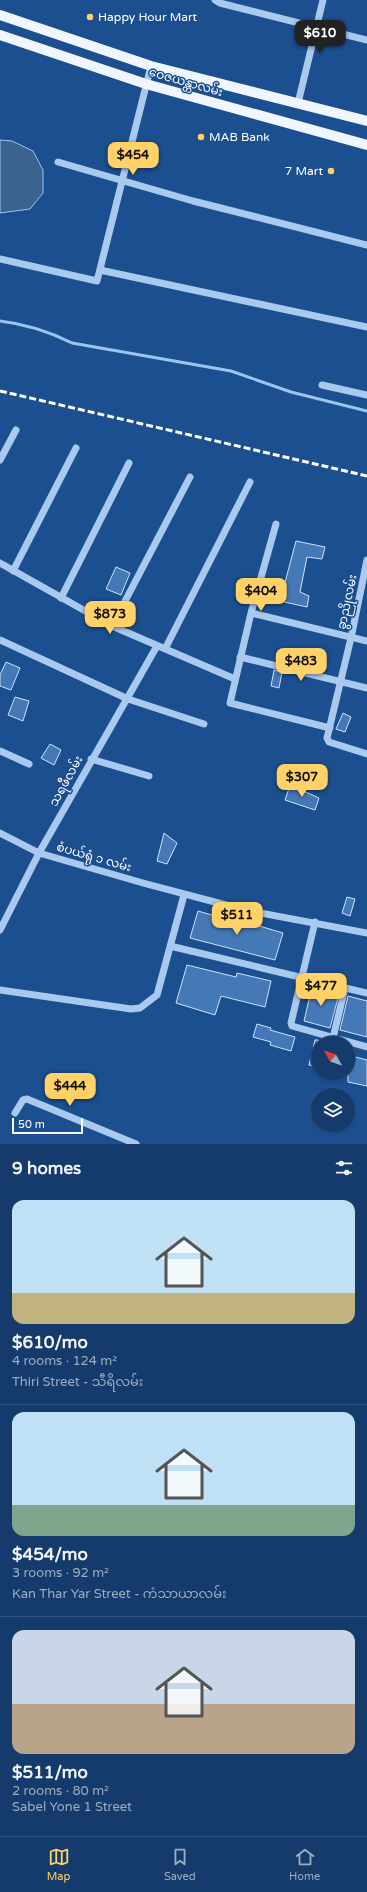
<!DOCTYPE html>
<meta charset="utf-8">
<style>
:root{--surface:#143b6b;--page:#214673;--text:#f1f3f6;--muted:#9dadc1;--line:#33557e;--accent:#ffd166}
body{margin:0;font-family:"Varela Round","Noto Sans Myanmar",sans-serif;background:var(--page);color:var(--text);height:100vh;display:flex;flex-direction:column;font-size:15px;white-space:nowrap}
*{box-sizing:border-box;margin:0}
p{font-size:13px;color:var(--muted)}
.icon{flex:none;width:22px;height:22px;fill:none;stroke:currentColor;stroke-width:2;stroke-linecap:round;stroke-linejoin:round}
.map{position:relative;height:1144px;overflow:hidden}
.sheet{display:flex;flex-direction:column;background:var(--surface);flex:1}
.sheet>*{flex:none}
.needle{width:26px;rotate:310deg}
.buttons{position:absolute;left:311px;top:1036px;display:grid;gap:8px}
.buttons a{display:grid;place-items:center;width:44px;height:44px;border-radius:50%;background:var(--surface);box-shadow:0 1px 3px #0004,0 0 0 1px var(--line);font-size:20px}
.scale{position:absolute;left:12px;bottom:10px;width:71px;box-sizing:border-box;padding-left:4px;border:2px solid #fff;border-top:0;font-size:11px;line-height:14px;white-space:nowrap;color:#fff;-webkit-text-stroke:3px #1b4f8f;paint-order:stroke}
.price{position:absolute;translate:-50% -34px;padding:0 9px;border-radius:8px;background:var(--accent);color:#111;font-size:13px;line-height:26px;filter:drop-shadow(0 1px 2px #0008)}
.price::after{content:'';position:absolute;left:50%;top:24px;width:12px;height:9px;margin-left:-6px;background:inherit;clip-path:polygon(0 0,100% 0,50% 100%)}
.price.active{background:#222;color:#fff}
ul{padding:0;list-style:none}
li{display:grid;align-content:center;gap:8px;height:212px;padding:0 12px}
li+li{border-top:1px solid var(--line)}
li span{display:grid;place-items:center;height:124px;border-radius:12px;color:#555}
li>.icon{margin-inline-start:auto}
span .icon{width:72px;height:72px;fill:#fffc;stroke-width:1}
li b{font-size:17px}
h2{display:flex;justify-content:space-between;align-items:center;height:48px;padding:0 12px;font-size:17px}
.tabs{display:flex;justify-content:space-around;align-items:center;height:56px;border-top:1px solid var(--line);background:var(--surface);font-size:11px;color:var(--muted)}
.tabs a{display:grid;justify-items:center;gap:2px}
.tabs .active{color:var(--accent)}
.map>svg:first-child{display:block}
.water{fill:#3c6290;stroke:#9cc4f0}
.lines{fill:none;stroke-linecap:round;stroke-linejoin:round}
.stream{stroke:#9cc4f0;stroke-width:3}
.building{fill:#4478b7;stroke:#cfe3fa}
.minor{stroke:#a9c9ee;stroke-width:7}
.major{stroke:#f0f6ff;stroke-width:10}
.rail{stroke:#fff;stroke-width:3;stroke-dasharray:7 3;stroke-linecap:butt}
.poi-dot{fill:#ffd166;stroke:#1b4f8f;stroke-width:1.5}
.labels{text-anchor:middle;stroke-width:3;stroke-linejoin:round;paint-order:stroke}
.poi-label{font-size:12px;fill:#fff;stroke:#1b4f8f;text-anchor:start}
.street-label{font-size:12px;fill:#fff;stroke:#1b4f8f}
</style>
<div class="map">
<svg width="367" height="1144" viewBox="0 0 367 1144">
<rect width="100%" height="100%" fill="#1b4f8f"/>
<!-- water -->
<path class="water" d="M0,140L12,141L33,151L43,170V193L30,209L0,213Z"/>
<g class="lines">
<!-- stream -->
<path class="stream" d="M0,321C26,324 48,331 72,343L231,371L291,392L367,411"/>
</g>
<!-- building -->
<path class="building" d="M296,541L325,547L322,559L307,557L300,592L309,596L307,607L280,601Z
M116,567L130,573L121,595L106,589Z
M6,662L20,668L11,690L0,686V675Z
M274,670L282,672L279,688L271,686Z
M15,697L29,701L23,721L8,715Z
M343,713L351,717L345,732L336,729Z
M50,744L61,750L54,765L41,758Z
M290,785L319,798L315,810L285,800Z
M164,833L177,843L167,864L157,861Z
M347,897L355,899L350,916L342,913Z
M198,911L246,925V922L283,933L275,960L190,938Z
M187,965L236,977L237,973L271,981L265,1007L221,996L215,1015L176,1003Z
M312,987L339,994L330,1028L304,1021Z
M348,996L367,1001V1037L340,1030Z
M257,1024L271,1028L270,1030L295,1037L291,1051L270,1045L271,1042L253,1037Z
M315,1040H318V1067L309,1065Z
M348,1055L367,1060V1086L348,1082Z"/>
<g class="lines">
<!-- minor -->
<path class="minor" d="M215,0L220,3L367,40
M298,103L323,0
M58,162L193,201L367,245
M0,259L97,281L151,66
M100,270L367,327
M322,385L367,395
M0,460L16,430
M276,524L251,613L230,703L330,728
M367,560L351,638L327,738L329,742L367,754
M0,563L112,626L235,679
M13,571L76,448
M61,598L129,463
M251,613L367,641
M112,626L190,477
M0,640L128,699L204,724
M165,649L250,482
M240,657L367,688
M0,751L29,764
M91,759L149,776
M0,833L39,853L143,883L245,910L367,933
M315,922L291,1023L292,1026L367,1047
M0,930L39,853L157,646
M170,946L367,993
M0,990L131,1009L140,1008L157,995L184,895
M333,1038L345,988
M15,1113L23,1100L27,1099L136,1144"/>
<!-- major -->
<path class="major" d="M0,15L151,66L367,121
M0,35L146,84L367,145"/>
<!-- rail -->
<path class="rail" d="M0,391L367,476"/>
</g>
<!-- markers -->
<g class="poi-dot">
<circle cx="90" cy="17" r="4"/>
<circle cx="201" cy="137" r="4"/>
<circle cx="331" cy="171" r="4"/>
</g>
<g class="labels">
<!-- poi labels -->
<g class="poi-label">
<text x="98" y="21">Happy Hour Mart</text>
<text x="209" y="141">MAB Bank</text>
<text x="323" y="175" text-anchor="end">7 Mart</text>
</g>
<!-- street labels -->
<g class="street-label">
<text transform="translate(186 82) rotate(16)" y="4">ဝေဇယန္တာလမ်း</text>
<text transform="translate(347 602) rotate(-78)" y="4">ခွာညိုလမ်း</text>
<text transform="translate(66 781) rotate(-61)" y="4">သရဖီလမ်း</text>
<text transform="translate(94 857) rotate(16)" y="4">စံပယ်ရုံ ၁ လမ်း</text>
</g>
</g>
</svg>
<div class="buttons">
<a><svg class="needle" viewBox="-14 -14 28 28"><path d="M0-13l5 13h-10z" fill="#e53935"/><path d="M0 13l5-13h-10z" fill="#9dadc1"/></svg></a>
<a><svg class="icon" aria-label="layers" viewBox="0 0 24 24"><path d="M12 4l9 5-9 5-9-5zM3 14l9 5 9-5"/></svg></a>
</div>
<div class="scale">50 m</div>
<b class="price active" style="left:320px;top:54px">$610</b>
<b class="price" style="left:133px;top:176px">$454</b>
<b class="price" style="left:261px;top:612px">$404</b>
<b class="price" style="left:110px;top:635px">$873</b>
<b class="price" style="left:301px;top:682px">$483</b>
<b class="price" style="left:302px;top:798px">$307</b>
<b class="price" style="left:237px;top:936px">$511</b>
<b class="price" style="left:321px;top:1007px">$477</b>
<b class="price" style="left:70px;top:1107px">$444</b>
</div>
<section class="sheet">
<h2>9 homes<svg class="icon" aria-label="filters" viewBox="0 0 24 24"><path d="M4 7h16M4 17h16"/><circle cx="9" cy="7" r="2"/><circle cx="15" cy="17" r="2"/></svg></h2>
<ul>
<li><span style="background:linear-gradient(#bfe0f5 75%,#c2b280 0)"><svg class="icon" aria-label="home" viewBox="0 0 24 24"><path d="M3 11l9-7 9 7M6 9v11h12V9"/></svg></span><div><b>$610/mo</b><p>4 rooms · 124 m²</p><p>Thiri Street - သီရိလမ်း</p></div></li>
<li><span style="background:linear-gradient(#bfe0f5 75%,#7fa58c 0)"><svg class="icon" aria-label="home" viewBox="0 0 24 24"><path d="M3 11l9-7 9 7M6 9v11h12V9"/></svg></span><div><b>$454/mo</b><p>3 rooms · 92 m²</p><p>Kan Thar Yar Street - ကံသာယာလမ်း</p></div></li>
<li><span style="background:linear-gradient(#c9d6e8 60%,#b9a48a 0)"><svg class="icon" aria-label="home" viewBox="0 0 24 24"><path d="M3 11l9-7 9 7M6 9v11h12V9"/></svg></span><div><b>$511/mo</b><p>2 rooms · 80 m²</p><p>Sabel Yone 1 Street</p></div></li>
</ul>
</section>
<nav class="tabs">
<a class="active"><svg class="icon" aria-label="map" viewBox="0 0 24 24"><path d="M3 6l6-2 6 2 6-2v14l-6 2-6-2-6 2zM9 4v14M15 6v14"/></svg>Map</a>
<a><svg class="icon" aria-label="saved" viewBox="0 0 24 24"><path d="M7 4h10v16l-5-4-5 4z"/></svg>Saved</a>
<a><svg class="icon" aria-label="home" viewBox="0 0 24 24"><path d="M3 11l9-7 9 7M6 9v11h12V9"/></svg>Home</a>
</nav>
